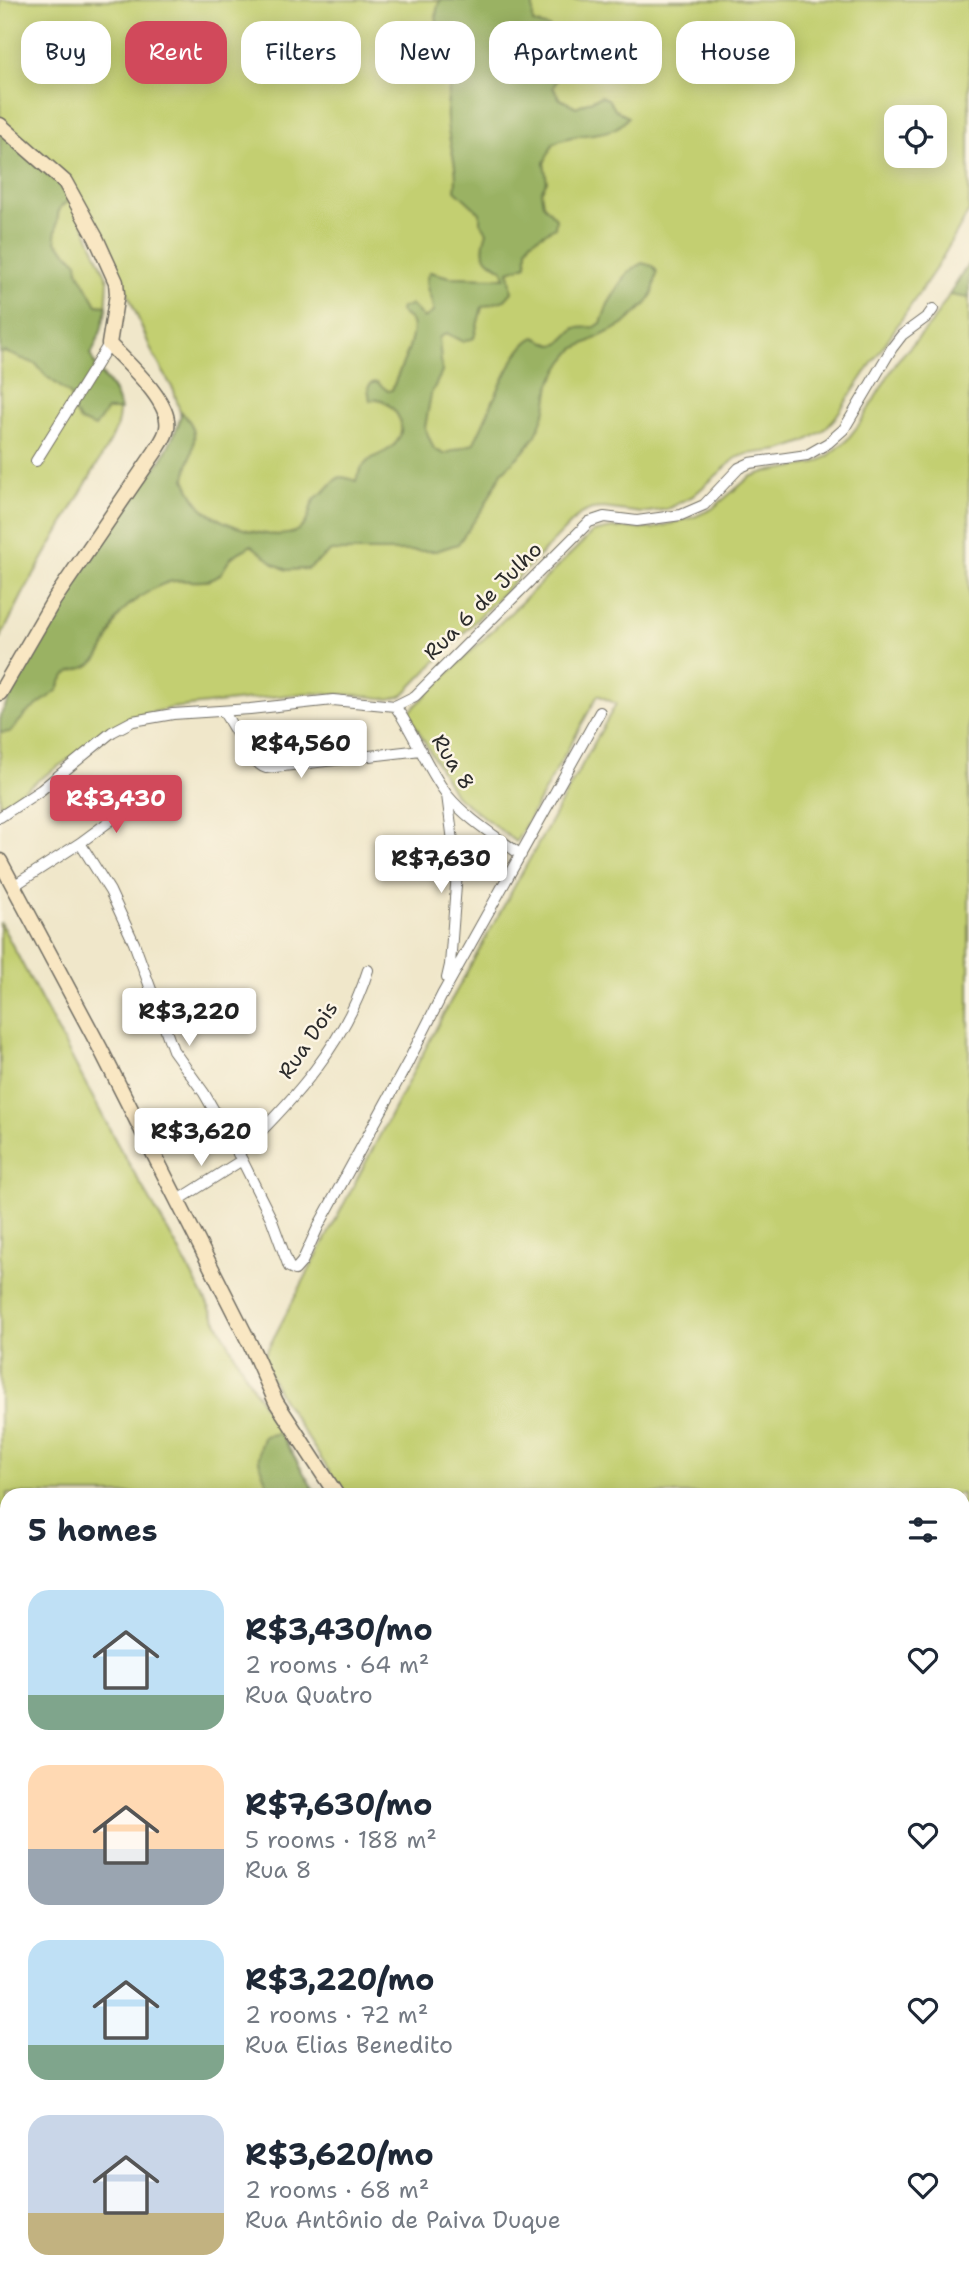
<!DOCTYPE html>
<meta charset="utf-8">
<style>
:root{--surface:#fff;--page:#f6f6f7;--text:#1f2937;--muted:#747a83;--accent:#d1495b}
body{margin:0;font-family:"Shantell Sans",sans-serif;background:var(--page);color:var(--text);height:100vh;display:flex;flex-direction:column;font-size:26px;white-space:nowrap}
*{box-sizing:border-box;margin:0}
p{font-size:23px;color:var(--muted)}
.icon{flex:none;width:38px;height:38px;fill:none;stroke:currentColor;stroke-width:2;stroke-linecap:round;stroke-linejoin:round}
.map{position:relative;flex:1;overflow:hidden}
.panel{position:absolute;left:0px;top:1488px;width:970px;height:800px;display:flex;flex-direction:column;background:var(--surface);border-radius:21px 21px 0 0;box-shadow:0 4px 18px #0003}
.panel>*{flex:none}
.hud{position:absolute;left:21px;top:21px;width:928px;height:63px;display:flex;gap:14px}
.controls{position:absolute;left:884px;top:105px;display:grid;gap:14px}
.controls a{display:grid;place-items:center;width:63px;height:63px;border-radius:14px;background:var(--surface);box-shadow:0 4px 18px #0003;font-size:35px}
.price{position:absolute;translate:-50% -60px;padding:0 16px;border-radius:7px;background:#fff;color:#222;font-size:23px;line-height:46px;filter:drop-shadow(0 2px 4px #0008)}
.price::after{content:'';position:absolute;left:50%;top:42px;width:21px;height:16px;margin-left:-10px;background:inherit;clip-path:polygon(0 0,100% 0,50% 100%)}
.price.current{background:var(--accent);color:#fff}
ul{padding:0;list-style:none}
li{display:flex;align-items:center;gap:21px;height:175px;padding:0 28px}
li span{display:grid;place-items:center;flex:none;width:196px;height:140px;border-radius:21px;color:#555}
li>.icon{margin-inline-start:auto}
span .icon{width:84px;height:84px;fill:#fffc;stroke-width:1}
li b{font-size:30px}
h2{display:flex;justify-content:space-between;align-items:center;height:84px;padding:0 28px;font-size:30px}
.chip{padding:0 24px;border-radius:21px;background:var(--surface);box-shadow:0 4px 18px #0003;font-size:24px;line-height:63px}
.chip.current{background:var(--accent);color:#fff}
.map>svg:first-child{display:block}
.green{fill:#c3cf71;stroke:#777d4e;stroke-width:2;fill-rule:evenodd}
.forest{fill:#9ab263;stroke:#626e47;stroke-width:2}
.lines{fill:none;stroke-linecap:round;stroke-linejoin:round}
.street-casing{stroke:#706d63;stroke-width:12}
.secondary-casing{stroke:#706d63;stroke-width:17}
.street{stroke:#fff;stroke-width:10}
.secondary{stroke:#f9e7c3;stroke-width:14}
.labels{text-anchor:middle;stroke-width:5;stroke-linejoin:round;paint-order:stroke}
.street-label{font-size:21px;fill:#2b2b2b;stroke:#fcf5e5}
</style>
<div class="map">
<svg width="969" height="2286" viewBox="0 0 969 2286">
<rect width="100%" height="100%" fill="#fcf5e5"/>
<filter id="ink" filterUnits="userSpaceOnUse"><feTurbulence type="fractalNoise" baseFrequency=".0143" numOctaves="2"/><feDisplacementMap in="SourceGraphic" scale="14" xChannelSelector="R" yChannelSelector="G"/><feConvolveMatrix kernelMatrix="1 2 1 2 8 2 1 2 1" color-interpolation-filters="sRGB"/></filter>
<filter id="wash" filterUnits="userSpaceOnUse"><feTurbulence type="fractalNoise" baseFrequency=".00686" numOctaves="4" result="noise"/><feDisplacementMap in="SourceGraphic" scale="28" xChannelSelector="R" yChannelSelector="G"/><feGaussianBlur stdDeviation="1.57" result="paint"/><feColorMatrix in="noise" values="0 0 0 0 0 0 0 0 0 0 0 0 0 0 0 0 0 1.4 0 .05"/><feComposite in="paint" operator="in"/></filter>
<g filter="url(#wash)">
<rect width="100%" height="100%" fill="#f0e7ca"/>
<!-- green -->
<path class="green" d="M0,0H969V211L938,265L835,418L823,431L804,442L781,450L747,454L736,458L693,496L668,509L642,513L603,508L592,509L580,514L402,696L389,699L357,695L307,693L172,708L131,717L0,806V716L47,629L92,557L163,457L173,438L181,416L174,391L152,352L126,289L78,198L0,120ZM896,117H934V156H896Z
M0,129L61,183L80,216L108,280L106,313L91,355C94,365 100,371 106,379C123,400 122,419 110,442L25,590L0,639Z
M969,263V1817L962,1803V1494H344L281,1397L262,1360L443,1015L616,704L598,695L516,842L455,795L408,713L593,532L612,528L652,529L694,517L712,509L750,477L765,472L813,464L827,457L846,441L860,423L897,361L931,324Z
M0,922L118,1145L176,1245L245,1374L316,1494H7V2280H326L327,2286H0Z
M963,1871L969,1886V2286H419V2280H962Z"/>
<!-- forest -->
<path class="forest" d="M440,0H533V23L549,27C558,42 565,73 553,87L560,99L576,107L601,96L608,99L615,109L628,117C615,140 575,130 553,144L544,163L547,181L541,192L543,204L556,218L555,227L530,242L527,248V265L509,271L512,292L505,300L482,307L474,338L463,342L446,333L439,338L442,372L431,394L425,428L434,449L444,454L473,444C487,421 511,346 535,337L552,345L559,344L575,328L595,327L601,323L608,304L628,272L642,263L653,266L657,272L653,293L647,303L623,325L574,349L564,361L550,384L546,409L536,435L523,452L502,472L484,507L458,544L436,551H331L308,569L287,570L276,565L251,545C246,550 239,551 233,556C225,563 224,575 213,579C201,584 187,579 175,581C161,582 139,597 128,606C109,622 112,642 97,659C81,677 65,662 58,690L27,713L10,732L0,733V716L47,629L68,593L163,457L179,424L181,412C206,433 189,453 185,479C190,491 196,503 206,511C225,526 277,543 298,530C310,523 308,512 313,502C315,497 321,494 325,491C338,478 336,473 356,481C358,473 361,467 367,462C372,457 379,455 386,451C405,440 406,421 390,406C383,400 379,397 370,401L368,387L372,383L377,382L388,391L392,390C397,374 417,338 412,323C410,317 403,316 400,311L401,308L411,305L424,318L433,312C434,297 420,285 430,272L450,277L505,278L503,270C483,257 479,255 487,232L480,222V213L455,190C459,165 448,145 447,120C445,98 454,78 452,55C449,34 428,28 440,0Z
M0,129L52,175L70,199L59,209L55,237L57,243L77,262L78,271L97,305L107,306L101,331L91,355C97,376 117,387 120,410H107L95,427L80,421L74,412L70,394L46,376L36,364L5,352L0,354Z
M969,263V298L950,295Z
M280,1433L316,1494H272C263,1473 252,1459 264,1436Z
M962,1871L969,1886V2025L962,2018Z
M963,2055H969V2107L963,2106Z
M963,2124H969V2262L963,2268Z
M118,2280H326L327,2286H117Z
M419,2280H480L484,2286H419Z
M824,2280H917L910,2286H827Z"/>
</g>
<g filter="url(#ink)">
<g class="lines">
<defs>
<path id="street" d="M36,461L109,344
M395,706C415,734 427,769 448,796C467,819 497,837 521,855
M223,711C233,725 251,764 266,768L421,750
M447,795L457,872L450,965L447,978
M0,817L41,790L112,732L133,721L173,714L250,709L333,700L395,706L415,696L589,522L604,517L637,521L681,515L704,505L739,468L750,463L807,455L828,443L844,429L892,348L902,335L928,316L933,309
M80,843L110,891L134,943L173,1050L204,1093L242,1160L271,1218L289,1267L295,1270L302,1262L319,1225L407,1064L442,995L600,712
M15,885L80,843L152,790
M238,1154C293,1101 345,1044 368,970
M177,1201L242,1160
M962,1832L969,1848
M364,2280L369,2286"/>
<path id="secondary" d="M0,125L65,182L96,238L116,282L117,294L109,344C126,362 172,402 167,428C166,437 159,445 155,452L54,600L0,693
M0,861L100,1048L250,1344L276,1402L336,1494
M404,2286L405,2280"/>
</defs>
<!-- street casing -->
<use href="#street" class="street-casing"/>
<!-- secondary casing -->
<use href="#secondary" class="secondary-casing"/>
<!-- street -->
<use href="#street" class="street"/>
<!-- secondary -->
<use href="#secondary" class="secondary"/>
</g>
</g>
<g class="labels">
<!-- street labels -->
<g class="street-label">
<text transform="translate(483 601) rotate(-45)" y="7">Rua 6 de Julho</text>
<text transform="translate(453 762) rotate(58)" y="7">Rua 8</text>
<text transform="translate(308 1040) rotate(-56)" y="7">Rua Dois</text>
</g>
</g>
</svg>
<div class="controls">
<a><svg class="icon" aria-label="locate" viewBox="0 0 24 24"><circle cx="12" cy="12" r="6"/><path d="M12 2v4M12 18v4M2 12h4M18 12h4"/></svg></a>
</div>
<b class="price" style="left:301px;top:780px">R$4,560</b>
<b class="price current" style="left:116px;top:835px">R$3,430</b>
<b class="price" style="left:441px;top:895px">R$7,630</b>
<b class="price" style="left:189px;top:1048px">R$3,220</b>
<b class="price" style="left:201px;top:1168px">R$3,620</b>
<div class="hud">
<a class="chip">Buy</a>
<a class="chip current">Rent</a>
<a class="chip">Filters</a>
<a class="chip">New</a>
<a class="chip">Apartment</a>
<a class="chip">House</a>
</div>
<section class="panel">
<h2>5 homes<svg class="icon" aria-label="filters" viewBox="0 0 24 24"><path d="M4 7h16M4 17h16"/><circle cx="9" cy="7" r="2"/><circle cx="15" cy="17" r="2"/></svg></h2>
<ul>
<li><span style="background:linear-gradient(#bfe0f5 75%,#7fa58c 0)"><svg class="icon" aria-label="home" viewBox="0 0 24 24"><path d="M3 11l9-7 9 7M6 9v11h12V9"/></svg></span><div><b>R$3,430/mo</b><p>2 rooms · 64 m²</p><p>Rua Quatro</p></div><svg class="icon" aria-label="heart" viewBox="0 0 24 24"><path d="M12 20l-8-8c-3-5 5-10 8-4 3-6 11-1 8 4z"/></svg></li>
<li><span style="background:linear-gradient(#ffd9b3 60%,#9aa5b1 0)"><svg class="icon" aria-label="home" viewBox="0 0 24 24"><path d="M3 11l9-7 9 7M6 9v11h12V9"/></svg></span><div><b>R$7,630/mo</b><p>5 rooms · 188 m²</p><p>Rua 8</p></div><svg class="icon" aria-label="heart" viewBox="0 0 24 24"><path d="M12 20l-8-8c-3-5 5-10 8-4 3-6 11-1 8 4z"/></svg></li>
<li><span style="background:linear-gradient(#bfe0f5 75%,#7fa58c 0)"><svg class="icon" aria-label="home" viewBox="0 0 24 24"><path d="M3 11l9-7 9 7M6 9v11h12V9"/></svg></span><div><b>R$3,220/mo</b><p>2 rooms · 72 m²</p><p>Rua Elias Benedito</p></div><svg class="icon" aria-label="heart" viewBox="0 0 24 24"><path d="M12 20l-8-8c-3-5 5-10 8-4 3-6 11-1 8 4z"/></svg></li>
<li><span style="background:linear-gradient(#c9d6e8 70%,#c2b280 0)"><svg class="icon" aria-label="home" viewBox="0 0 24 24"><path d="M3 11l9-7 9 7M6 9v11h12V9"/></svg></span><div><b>R$3,620/mo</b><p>2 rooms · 68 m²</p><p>Rua Antônio de Paiva Duque</p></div><svg class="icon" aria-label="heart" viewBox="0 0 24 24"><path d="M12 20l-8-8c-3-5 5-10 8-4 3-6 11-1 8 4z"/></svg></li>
</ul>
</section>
</div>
